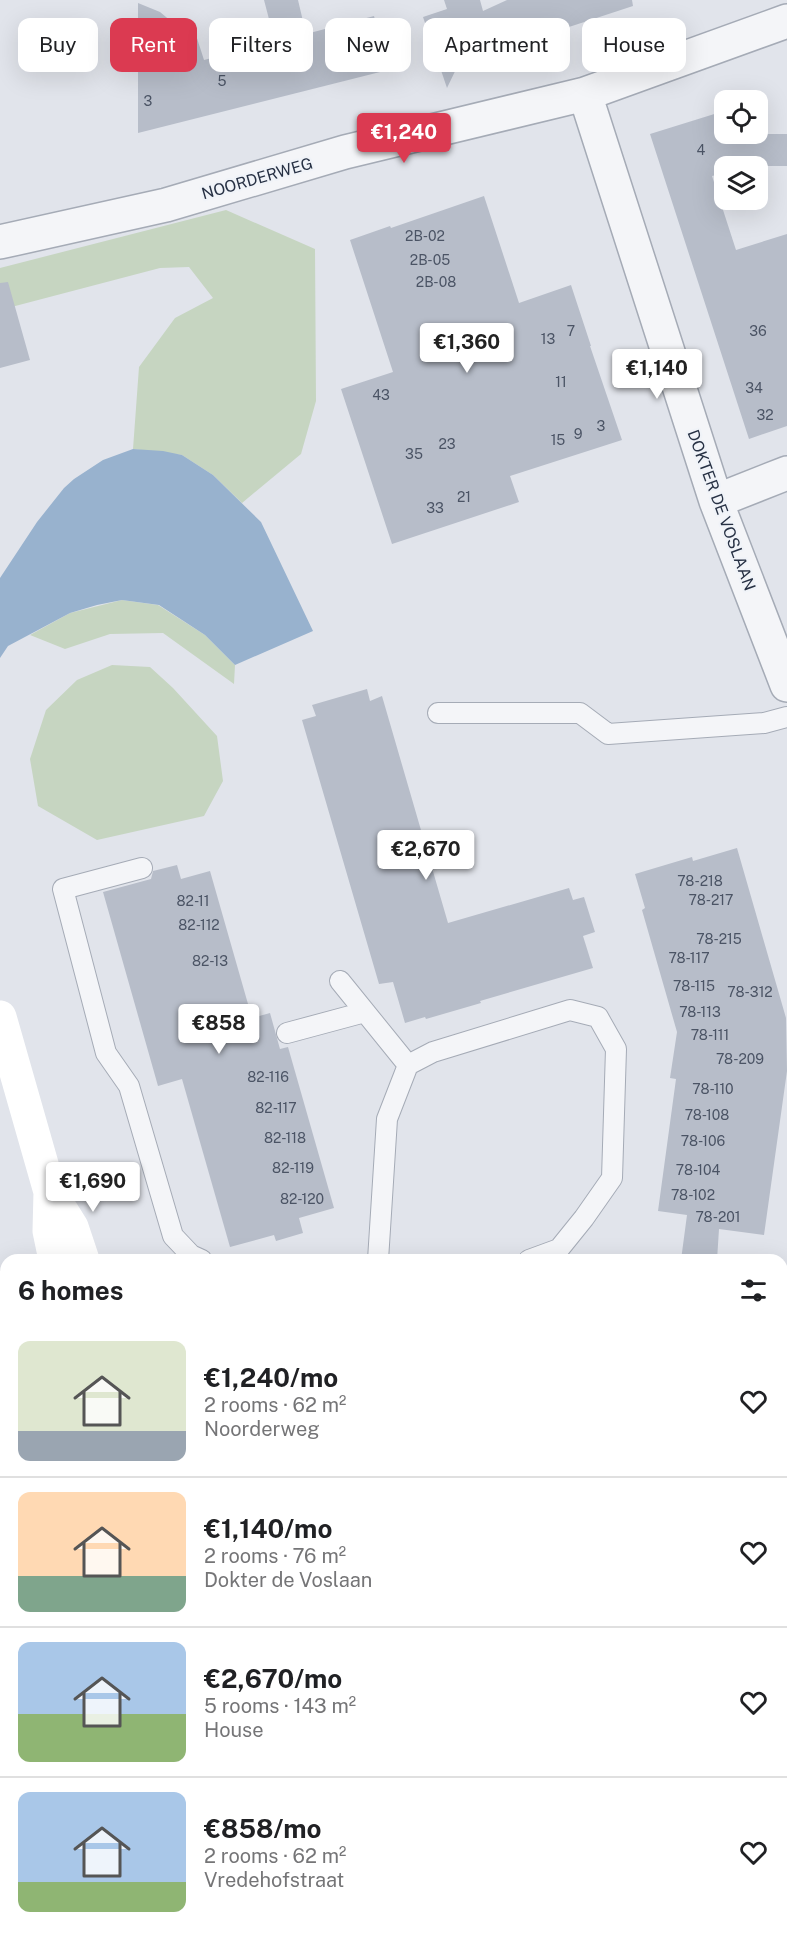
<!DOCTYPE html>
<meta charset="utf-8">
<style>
:root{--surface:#fff;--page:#f6f6f6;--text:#202124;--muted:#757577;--line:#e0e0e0;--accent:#db3a51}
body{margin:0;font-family:"Public Sans",sans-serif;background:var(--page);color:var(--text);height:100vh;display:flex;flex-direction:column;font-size:22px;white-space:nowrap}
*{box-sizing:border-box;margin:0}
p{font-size:20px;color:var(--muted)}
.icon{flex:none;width:33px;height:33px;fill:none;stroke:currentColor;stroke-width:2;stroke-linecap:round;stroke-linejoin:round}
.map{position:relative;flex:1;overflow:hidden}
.drawer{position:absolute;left:0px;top:1254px;width:788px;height:686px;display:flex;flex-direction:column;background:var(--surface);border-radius:18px 18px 0 0;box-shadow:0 6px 24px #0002}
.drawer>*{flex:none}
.top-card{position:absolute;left:18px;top:18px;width:752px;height:54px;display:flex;gap:12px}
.buttons{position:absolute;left:714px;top:90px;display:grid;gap:12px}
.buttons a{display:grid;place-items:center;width:54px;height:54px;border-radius:12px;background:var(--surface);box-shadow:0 6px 24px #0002;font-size:30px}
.price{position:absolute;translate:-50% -51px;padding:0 14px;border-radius:6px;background:#fff;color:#222;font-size:20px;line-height:39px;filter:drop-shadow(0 2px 3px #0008)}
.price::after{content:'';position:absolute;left:50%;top:36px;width:18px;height:14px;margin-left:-9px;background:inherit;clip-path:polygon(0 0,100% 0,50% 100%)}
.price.active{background:var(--accent);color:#fff}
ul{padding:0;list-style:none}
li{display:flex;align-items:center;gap:18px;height:150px;padding:0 18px}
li+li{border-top:2px solid var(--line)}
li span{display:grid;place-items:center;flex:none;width:168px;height:120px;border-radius:12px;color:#555}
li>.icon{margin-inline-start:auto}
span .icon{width:72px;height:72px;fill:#fffc;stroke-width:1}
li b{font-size:26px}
h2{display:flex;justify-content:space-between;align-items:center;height:72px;padding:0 18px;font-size:26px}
.tag{padding:0 21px;border-radius:12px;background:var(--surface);box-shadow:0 6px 24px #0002;font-size:21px;line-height:54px}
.tag.active{background:var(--accent);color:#fff}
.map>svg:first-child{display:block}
.green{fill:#c6d5c1}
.water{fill:#98b2ce}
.building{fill:#b7bdc9}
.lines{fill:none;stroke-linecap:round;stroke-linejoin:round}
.service-casing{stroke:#a5abb6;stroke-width:22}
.minor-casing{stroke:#a5abb6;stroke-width:36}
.service{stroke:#f4f5f8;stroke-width:20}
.minor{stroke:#f4f5f8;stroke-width:33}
.secondary{stroke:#fff;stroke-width:33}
.labels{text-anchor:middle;stroke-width:4.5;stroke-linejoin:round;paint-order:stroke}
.number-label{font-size:14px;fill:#4b5465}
.street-label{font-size:16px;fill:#273144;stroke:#f0f3f8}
</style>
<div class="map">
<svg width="787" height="1939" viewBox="0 0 787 1939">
<rect width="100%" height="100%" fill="#e1e4eb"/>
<!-- green -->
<path class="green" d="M226,210L315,249L316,401L301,454L242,503L213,475L182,455L133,449L139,367L175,318L213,298L189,267L160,268L0,310V268Z
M122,600L158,605L205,635L235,665L234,684L163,633L110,634L65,649L30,635L70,613Z
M112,665L150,667L173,688L217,736L223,781L204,816L97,840L38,806L30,759L46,710L77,680Z"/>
<!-- water -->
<path class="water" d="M133,449L163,451L182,455L213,475L261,522L313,631L235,665L205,635L159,605L122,600L97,605L70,613L8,646L0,658V578L37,522L64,488L74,479L103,460Z"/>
<!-- building -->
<path class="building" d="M264,0H298L306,34L374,16L388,70L138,133V3L160,12L172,22L178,20L183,38L196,35L204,60L275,42Z
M444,0H480L483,11L507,0H632L633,6L459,63L447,88L423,17L447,9Z
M724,111V134H787V166H724V173L712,176L736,250L787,234V426L749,439L650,134Z
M484,196L519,303L571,285L591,346H590L622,440L510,476L519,502L392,544L341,389L393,372L350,240L390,226L391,228Z
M8,282L30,360L0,368V283Z
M367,689L370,701L382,696L448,923L569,888L573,900L584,897L595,932L583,936L593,968L480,1001L481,1003L426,1019L425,1017L405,1023L393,982L379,984L302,720L316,716L312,705Z
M737,848L786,1018L787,1071L764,1235L719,1229L717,1260H681L687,1215L658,1211L676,1079L670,1078L677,1032L642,910L645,908L635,874L692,857L693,861Z
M177,865L181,879L210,871L252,1018L270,1013L280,1049L288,1047L334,1208L299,1218L303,1233L276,1241L274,1235L230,1247L182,1079L158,1086L103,892L151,879L153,871Z"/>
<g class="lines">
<defs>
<path id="service" d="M438,713H580L608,734L764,723L787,717
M142,868L63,889L106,1053L129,1086L173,1236L191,1255L202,1260
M340,981L408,1065
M287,1033L365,1012
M378,1260L387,1119L408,1065L433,1052L570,1010L598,1017L616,1049L612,1178L584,1218L559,1249L529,1260"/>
<path id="minor" d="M585,94L716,501L787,685
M0,242L166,205L345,152L585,94L787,21
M716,501L787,473
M0,1545L6,1542
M298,1934L299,1939
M370,1934L374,1939"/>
</defs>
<!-- service casing -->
<use href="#service" class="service-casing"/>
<!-- minor casing -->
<use href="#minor" class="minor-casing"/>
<!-- service -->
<use href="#service" class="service"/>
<!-- minor -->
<use href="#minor" class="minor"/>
<!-- secondary -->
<path class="secondary" d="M0,1017L50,1192L72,1227L83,1260
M50,1192L49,1231L55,1260
M782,1463L787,1465"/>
</g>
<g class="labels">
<!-- number labels -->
<g class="number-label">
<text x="222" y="86">5</text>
<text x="148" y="106">3</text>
<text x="701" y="155">4</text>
<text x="425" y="241">2B-02</text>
<text x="430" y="265">2B-05</text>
<text x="436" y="287">2B-08</text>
<text x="571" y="336">7</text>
<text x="758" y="336">36</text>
<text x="548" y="344">13</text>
<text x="561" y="387">11</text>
<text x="754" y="393">34</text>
<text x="381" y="400">43</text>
<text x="765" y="420">32</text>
<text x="601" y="431">3</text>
<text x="578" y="439">9</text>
<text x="558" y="445">15</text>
<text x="447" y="449">23</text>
<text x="414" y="459">35</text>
<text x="464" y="502">21</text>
<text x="435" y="513">33</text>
<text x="700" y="886">78-218</text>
<text x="711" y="905">78-217</text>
<text x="193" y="906">82-11</text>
<text x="199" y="930">82-112</text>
<text x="719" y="944">78-215</text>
<text x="689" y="963">78-117</text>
<text x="210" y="966">82-13</text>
<text x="694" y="991">78-115</text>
<text x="750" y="997">78-312</text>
<text x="700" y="1017">78-113</text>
<text x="710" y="1040">78-111</text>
<text x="740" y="1064">78-209</text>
<text x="268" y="1082">82-116</text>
<text x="713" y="1094">78-110</text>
<text x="276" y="1113">82-117</text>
<text x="707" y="1120">78-108</text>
<text x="285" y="1143">82-118</text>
<text x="703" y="1146">78-106</text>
<text x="293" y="1173">82-119</text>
<text x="698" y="1175">78-104</text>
<text x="693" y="1200">78-102</text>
<text x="302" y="1204">82-120</text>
<text x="718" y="1222">78-201</text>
</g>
<!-- street labels -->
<g class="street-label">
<text transform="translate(257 178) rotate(-16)" y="6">NOORDERWEG</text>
<text transform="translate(722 510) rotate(70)" y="6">DOKTER DE VOSLAAN</text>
</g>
</g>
</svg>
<div class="buttons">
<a><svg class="icon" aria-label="locate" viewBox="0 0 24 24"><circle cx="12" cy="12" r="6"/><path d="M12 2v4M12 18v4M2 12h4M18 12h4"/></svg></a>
<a><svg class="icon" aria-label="layers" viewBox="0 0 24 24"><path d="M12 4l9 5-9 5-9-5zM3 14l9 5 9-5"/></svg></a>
</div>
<b class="price active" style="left:404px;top:164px">€1,240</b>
<b class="price" style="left:467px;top:374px">€1,360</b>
<b class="price" style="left:657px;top:400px">€1,140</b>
<b class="price" style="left:426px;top:881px">€2,670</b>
<b class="price" style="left:219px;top:1055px">€858</b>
<b class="price" style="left:93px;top:1213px">€1,690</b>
<div class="top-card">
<a class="tag">Buy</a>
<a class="tag active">Rent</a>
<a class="tag">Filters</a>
<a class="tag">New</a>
<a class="tag">Apartment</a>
<a class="tag">House</a>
</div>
<section class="drawer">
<h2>6 homes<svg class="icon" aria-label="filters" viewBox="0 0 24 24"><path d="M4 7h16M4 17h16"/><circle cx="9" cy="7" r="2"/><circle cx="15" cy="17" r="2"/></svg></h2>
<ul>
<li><span style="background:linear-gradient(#dfe7d0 75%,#9aa5b1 0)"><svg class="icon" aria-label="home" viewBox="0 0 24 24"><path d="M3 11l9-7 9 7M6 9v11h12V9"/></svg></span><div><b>€1,240/mo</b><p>2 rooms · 62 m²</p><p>Noorderweg</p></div><svg class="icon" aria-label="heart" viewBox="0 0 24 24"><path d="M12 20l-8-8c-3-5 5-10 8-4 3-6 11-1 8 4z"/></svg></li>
<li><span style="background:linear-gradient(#ffd9b3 70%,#7fa58c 0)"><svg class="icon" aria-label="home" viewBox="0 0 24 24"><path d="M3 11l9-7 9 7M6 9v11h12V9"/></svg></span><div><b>€1,140/mo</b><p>2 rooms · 76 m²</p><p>Dokter de Voslaan</p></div><svg class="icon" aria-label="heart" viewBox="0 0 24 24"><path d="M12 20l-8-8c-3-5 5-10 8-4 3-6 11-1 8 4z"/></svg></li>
<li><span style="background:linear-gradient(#a9c7e8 60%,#8fb573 0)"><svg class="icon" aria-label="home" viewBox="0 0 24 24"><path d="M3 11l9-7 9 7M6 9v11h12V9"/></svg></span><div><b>€2,670/mo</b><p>5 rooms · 143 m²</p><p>House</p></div><svg class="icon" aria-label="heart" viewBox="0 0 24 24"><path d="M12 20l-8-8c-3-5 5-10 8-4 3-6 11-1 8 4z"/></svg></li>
<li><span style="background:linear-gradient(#a9c7e8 75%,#8fb573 0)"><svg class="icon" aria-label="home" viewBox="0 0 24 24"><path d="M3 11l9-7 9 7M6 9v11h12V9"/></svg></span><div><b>€858/mo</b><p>2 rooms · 62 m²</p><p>Vredehofstraat</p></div><svg class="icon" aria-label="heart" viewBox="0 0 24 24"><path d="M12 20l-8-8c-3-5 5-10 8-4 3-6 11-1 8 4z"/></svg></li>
</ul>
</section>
</div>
